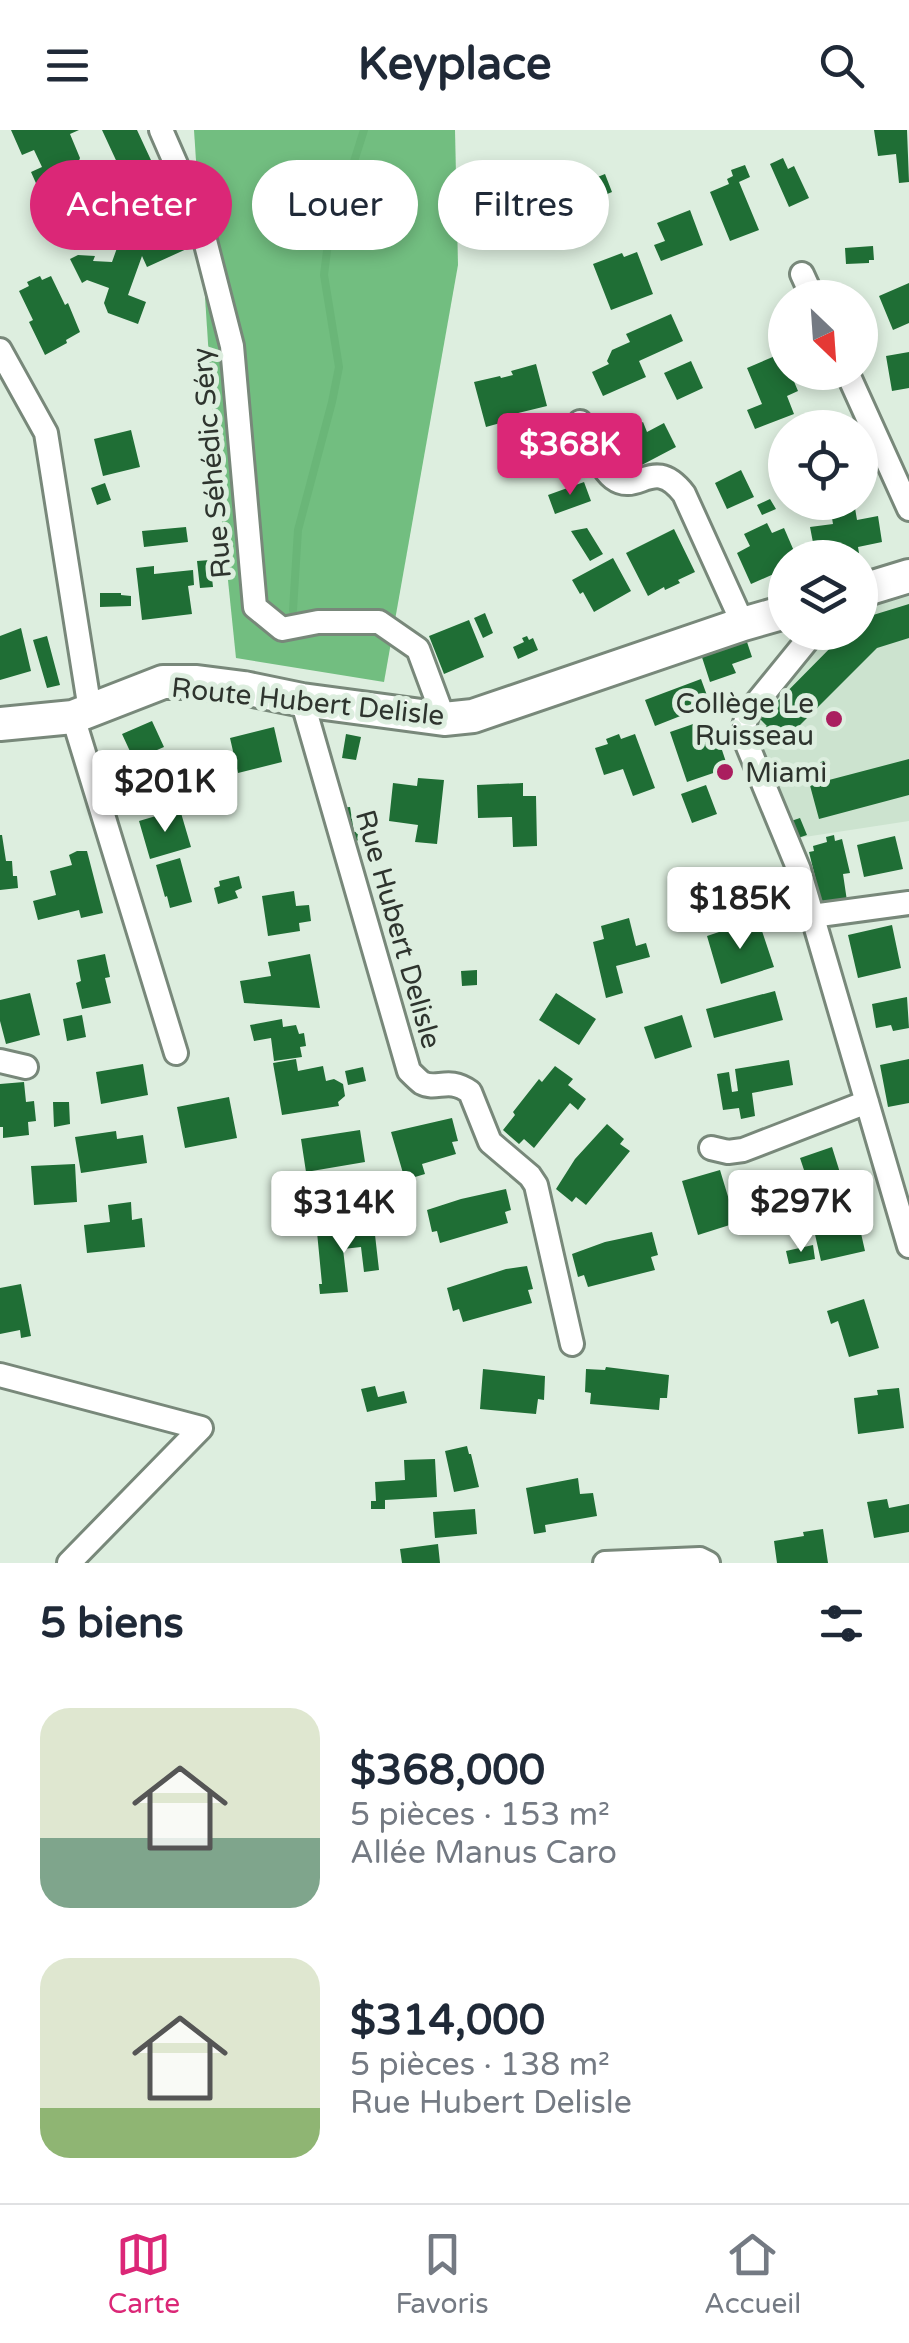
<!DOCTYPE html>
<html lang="fr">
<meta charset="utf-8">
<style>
:root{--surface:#fff;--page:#f6f6f7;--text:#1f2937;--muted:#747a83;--line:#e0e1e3;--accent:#db2777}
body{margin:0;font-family:"Varela Round",sans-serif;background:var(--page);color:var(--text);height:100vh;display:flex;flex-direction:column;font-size:38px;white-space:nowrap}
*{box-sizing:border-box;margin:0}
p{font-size:32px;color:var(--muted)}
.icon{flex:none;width:55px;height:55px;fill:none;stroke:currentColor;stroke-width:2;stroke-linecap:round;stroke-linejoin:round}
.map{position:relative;height:1433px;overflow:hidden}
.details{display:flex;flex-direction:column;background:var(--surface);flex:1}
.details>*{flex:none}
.hud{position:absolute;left:30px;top:30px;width:850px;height:90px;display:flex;gap:20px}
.needle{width:65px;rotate:155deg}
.fabs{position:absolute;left:768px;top:150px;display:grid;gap:20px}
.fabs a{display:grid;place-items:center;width:110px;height:110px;border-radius:50%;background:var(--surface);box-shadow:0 5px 15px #0003;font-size:50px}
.price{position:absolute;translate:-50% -85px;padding:0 22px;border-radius:10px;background:#fff;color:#222;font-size:32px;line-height:65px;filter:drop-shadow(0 2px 5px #0008)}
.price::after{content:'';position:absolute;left:50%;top:60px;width:30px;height:22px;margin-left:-15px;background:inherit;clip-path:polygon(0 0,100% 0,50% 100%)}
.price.on{background:var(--accent);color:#fff}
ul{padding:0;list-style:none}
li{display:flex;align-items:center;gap:30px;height:250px;padding:0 40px}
li span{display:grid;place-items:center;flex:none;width:280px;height:200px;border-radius:30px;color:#555}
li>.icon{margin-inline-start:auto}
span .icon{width:120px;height:120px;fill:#fffc;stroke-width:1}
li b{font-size:42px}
h2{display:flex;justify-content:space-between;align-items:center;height:120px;padding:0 40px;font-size:42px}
.tag{padding:0 35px;border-radius:45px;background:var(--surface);box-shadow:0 5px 15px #0003;font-size:35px;line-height:90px}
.tag.on{background:var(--accent);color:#fff}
header{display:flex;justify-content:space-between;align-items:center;height:130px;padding:0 40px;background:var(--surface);font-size:45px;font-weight:700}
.dock{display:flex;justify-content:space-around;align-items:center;height:140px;border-top:2px solid var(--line);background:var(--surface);font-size:28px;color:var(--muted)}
.dock a{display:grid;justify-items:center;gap:5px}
.dock .on{color:var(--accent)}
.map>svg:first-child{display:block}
.built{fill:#cce3cf}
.forest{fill:#72be80}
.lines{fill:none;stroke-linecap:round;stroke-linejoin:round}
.stream{stroke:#6ab678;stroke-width:8}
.building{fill:#1f6e35}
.minor-casing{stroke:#78887a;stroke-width:28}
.secondary-casing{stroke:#78887a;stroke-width:38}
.minor{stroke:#fff;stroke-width:22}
.secondary{stroke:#fff;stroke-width:32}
.poi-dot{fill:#aa1e5f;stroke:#ddeedf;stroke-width:4}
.labels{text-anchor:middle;stroke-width:10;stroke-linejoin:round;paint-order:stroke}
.street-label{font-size:28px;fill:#2e342e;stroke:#ddeedf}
.poi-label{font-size:28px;fill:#2e342e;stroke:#ddeedf;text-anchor:end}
</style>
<header><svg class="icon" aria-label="menu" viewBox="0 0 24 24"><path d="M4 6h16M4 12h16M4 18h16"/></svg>Keyplace<svg class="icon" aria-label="search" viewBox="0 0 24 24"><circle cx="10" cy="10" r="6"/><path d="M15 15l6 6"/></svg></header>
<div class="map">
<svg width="909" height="1433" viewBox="0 0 909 1433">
<rect width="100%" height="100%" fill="#ddeedf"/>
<!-- built -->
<path class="built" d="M909,462V691L798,708L764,629L758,596L759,582L766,571L830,503L860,502V477Z"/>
<!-- forest -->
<path class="forest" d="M194,0H455L458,135L384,552L236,528L216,334Z"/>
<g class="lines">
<!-- stream -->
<path class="stream" d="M293,480L298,400L332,272L339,237L324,145L328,113L364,0"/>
</g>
<!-- building -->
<path class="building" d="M11,0H79L70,4L80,28L55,96L31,42L42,37L34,20L22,25Z
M102,0H137L177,86L190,92L185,104L191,117L147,137L142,126L128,165L146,172L138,194L108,183L104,173L109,158L87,150L82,153L70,129L78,125L95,126L93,131L112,132L117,118L141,107L146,95Z
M874,0H907L909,52L899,53L896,24L878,26Z
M783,28L788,39L794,36L809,68L789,77L770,34Z
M745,35L750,47L739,52L759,100L730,111L710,62L729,54L727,49L733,46L731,40Z
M605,44L612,62L564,82L557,77L527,87L519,68L560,51L561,53L573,48L575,56Z
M690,80L703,115L661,131L654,115L665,111L657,93Z
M873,116L874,130H869V133L846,134L845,118Z
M637,122L653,164L611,180L593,134L622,123L624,127Z
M40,146L42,150L51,146L65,175L68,173L80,202L66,210L67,213L45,225L29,192L33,190L19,161L29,156L27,152Z
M909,153V193L893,200L879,166Z
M671,184L683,211L639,231L646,247L603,266L592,242L609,234L607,231L612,220L630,212L626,204Z
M909,222V258L892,261L886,226Z
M782,223L785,229V242H790L798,261L787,266L794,284L755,299L747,280L762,274L747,238Z
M691,231L703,258L677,270L664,243Z
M536,234L547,276L510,285L511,290L486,297L474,252L500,246L501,248L513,245L511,241Z
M643,292L647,302L664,293L676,317L638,337L630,323L623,327L619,316L637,306L632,298Z
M131,300L140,337L103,346L94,309Z
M741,340L754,367L727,379L715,353Z
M584,352L591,371L555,384L548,365Z
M105,353L111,370L97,375L91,358Z
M770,369L776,379L762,385L757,375Z
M849,372H854L857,390L878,386L882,412L858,417L859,423L839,428H816L810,397L833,394L830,376Z
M767,393L772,403L784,398L797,428H785V439L751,454L737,423L750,416L744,404Z
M186,397L188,412L144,417L142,401Z
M587,398L603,424L590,431L571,401Z
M674,399L695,442L678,450L680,453L665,460L664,457L648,466L626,423Z
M613,428L631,461L594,482L583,462L580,464L572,450Z
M210,430L213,457L200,458L197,431Z
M154,436V444L193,440L194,455L188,456L192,484L142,490L136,438Z
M100,463H121V465L131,466V476L100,477Z
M909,474V508L877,518L782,613L781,611L773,619L762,608L760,601L767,596L760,589L846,502H860V489Z
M485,483L493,503L483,508L474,488Z
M469,490L484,527L444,544L429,506Z
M21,498L31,541L0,550V506Z
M744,503L752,527L732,534L736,543L710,552L699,518Z
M47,506L60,555L47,558L33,510Z
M527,506L529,510L533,508L538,520L518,529L513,517L524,512L522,508Z
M701,549L709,571L682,582L683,585L655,596L645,570Z
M152,591L164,617L134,630L122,604Z
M699,592L708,618L720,614L728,638L687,652L670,602Z
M274,597L282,632L238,643L230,608Z
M346,604L361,607L356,630L342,628Z
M619,604L621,609L635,604L655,658L633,666L623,639L604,645L595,618L608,614L606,609Z
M172,624L177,636L159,644L154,633Z
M909,629V665L819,689L805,637L824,631L829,650Z
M418,648L444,650L437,714L415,712L418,695L389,691L393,653L417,656Z
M523,653V666H536L537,716L513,717L512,687L478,688L477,655Z
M706,655L717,684L692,693L681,664Z
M350,677L354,702L367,701V709L354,711L339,678Z
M166,683L167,686L181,683L191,717L150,729L139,691Z
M800,688L807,705L798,708L791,691Z
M0,705H2L6,731H12L13,746H17L18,758L0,760Z
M834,705L835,711L842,709L850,743L843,744L847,771L818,778L815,764L819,763L809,722L814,721L813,716L827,712L826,707Z
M895,706L903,739L864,747L857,715Z
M77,721H87L103,783L81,788L79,780L38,790L33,771L56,765L50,741L72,735L69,725Z
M180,728L192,772L170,778L167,766L165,767L156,735Z
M756,744L765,771L794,761L797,776L770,785L768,778L726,792L716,762L730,758L728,753Z
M239,746L242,758L235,761L238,768L218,774L214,758L220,756L219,751Z
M294,761L296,776L309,775L311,791L299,793L300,801L268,806L262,766Z
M629,788L636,816L646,813L650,827L616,836L623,863L606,868L593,812L604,809L601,796Z
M758,789L774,837L721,854L707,806Z
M892,795L901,838L858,848L848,805Z
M105,824L110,847L105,848L111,873L82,879L76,853L81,851L77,830Z
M310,824L320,878L244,873L240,851L271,846L268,832Z
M477,840V855L462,856L461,841Z
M775,861L783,890L714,908L706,879Z
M30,863L40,905L6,914L0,891V870Z
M556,863L596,889L579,915L539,890Z
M907,867L909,898L893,901L891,895L876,898L872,874Z
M82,885L86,907L67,911L63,889Z
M682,885L692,917L655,929L644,897Z
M282,889L283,897L296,895L299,904L304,903L306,916L300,917L302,927L274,931L271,908L254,911L250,895Z
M296,929L298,941L323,936L326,951L334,949L343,954L345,966L338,972L339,976L282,985L273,933Z
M909,929V973L888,977L880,935Z
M789,930L793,955L752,963L755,986L741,989L739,978L723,980L717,944L729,942L732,962L738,961L735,939Z
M143,934L148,965L101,974L96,942Z
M555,936L573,949L568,955L586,969L578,980L570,973L534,1018L524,1009L519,1014L503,1000L515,985L513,982L539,949L542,952Z
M363,937L366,951L348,955L345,941Z
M24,952L26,972L34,971L36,991L28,992L29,1005L3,1008V997H0V954Z
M229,967L237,1008L185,1018L177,977Z
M53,972H69L70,994L54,997Z
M452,988L458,1011L452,1012L456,1024L422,1034L425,1044L405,1050L391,1002Z
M607,994L624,1009L620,1014L630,1021L586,1075L576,1067L572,1072L556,1059L575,1029Z
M360,1000L365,1032L306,1042L301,1009Z
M116,1001L117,1009L143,1005L147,1033L81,1043L75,1007Z
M832,1017L846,1062L815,1073L800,1028Z
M75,1034L77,1072L34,1075L31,1036Z
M720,1040L736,1093L698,1105L682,1051Z
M506,1059L511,1080L505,1082L508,1093L440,1113L437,1101L432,1102L427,1080L461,1069Z
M131,1072L132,1090L142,1088L145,1117L87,1123L84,1095L110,1092L108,1075Z
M858,1090L865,1121L821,1131L814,1100Z
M374,1096L379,1140L364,1142L361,1117L343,1119L348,1162L320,1164L319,1154H322L317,1102Z
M652,1102L658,1125L651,1127L655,1140L588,1157L584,1145L578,1147L572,1124L605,1112Z
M813,1115L815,1129L789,1134L786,1121Z
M527,1136L533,1159L528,1160L532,1173L463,1192L459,1179L453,1181L447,1158L506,1139Z
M21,1154L31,1206L21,1208L20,1200L0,1204V1158Z
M864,1169L879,1218L849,1227L838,1191L831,1194L827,1181Z
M606,1237L669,1245L667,1268H660L659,1280L590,1274L591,1263L585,1262L586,1239L605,1240Z
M483,1239L545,1246L544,1270L538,1269L536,1284L480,1279Z
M375,1256L378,1267L404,1261L407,1273L367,1282L361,1259Z
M899,1258L904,1298L858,1304L854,1268L878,1265L877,1260Z
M467,1316L469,1324H471L479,1357L454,1362L445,1321Z
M435,1329L437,1367L385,1370V1379H371V1371H376L375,1352L405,1350L404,1330Z
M578,1348L580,1364L593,1363L597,1386L545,1395L546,1402L534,1404L526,1358Z
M887,1369L889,1378L909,1374V1402L874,1408L867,1372Z
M475,1379L477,1404L435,1408L433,1382Z
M823,1399L828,1433H777L774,1411L804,1406L803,1402Z
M438,1414L440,1433H402L400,1419Z"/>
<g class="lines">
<defs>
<path id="minor" d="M161,0L199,87L232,216L255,477L282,499L318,492H379L418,519L444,589
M802,144L813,168
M0,220L46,303L90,580
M847,242L909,379
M580,292C588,307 600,338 613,348C638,367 653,324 684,364L743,494
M814,502L748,583L744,596V607L799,740L909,1116
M302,570L409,941C411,943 419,951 422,953C437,961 448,946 470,962L490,1012L530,1046L536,1055L572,1214
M73,587L176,923
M812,786L909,773
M0,931L26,937
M711,1018L728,1022L743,1020L867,972
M0,1245L201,1298L69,1433
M605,1433L700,1429L708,1433"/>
<path id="secondary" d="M860,461L909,446
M0,594L73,587L163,552H197L244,558L302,570L444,589L473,586L743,494L785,482"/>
</defs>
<!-- minor casing -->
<use href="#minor" class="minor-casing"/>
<!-- secondary casing -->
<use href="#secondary" class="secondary-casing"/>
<!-- minor -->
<use href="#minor" class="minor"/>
<!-- secondary -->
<use href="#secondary" class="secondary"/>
</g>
<!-- markers -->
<g class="poi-dot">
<circle cx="834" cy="589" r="10"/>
<circle cx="725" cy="642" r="10"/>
</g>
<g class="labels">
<!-- street labels -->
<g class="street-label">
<text transform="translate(211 333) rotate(-95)" y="10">Rue Séhédic Séry</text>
<text transform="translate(308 571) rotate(6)" y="10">Route Hubert Delisle</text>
<text transform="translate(399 799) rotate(74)" y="10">Rue Hubert Delisle</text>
</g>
<!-- poi labels -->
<g class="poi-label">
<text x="814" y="583">Collège Le<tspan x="814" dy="32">Ruisseau</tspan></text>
<text x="745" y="652" text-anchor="start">Miami</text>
</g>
</g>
</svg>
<div class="fabs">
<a><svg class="needle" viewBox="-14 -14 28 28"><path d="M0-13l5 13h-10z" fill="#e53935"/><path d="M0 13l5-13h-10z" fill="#747a83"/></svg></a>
<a><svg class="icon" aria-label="locate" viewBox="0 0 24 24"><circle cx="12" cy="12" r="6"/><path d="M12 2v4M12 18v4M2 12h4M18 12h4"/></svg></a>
<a><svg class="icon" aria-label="layers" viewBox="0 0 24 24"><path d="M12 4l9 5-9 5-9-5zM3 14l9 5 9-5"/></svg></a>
</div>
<b class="price on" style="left:570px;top:368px">$368K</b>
<b class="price" style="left:165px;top:705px">$201K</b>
<b class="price" style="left:740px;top:822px">$185K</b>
<b class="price" style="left:801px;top:1125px">$297K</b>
<b class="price" style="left:344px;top:1126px">$314K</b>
<div class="hud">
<a class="tag on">Acheter</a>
<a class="tag">Louer</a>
<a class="tag">Filtres</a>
</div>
</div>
<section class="details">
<h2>5 biens<svg class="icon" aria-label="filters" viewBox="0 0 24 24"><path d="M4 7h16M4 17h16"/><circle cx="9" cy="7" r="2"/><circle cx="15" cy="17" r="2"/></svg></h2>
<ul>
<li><span style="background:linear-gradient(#dfe7d0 65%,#7fa58c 0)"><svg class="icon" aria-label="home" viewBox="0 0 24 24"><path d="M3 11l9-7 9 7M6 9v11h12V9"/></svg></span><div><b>$368,000</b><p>5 pièces · 153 m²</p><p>Allée Manus Caro</p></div></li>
<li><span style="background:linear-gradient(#dfe7d0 75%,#8fb573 0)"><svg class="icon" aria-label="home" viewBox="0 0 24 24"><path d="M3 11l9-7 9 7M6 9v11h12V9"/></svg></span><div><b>$314,000</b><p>5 pièces · 138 m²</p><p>Rue Hubert Delisle</p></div></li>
</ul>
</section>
<nav class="dock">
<a class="on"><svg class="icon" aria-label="map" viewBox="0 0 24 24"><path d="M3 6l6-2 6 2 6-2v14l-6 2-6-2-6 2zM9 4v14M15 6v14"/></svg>Carte</a>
<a><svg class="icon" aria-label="saved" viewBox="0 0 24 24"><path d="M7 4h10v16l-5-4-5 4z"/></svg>Favoris</a>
<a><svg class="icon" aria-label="home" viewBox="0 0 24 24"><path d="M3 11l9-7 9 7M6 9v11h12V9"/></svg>Accueil</a>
</nav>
